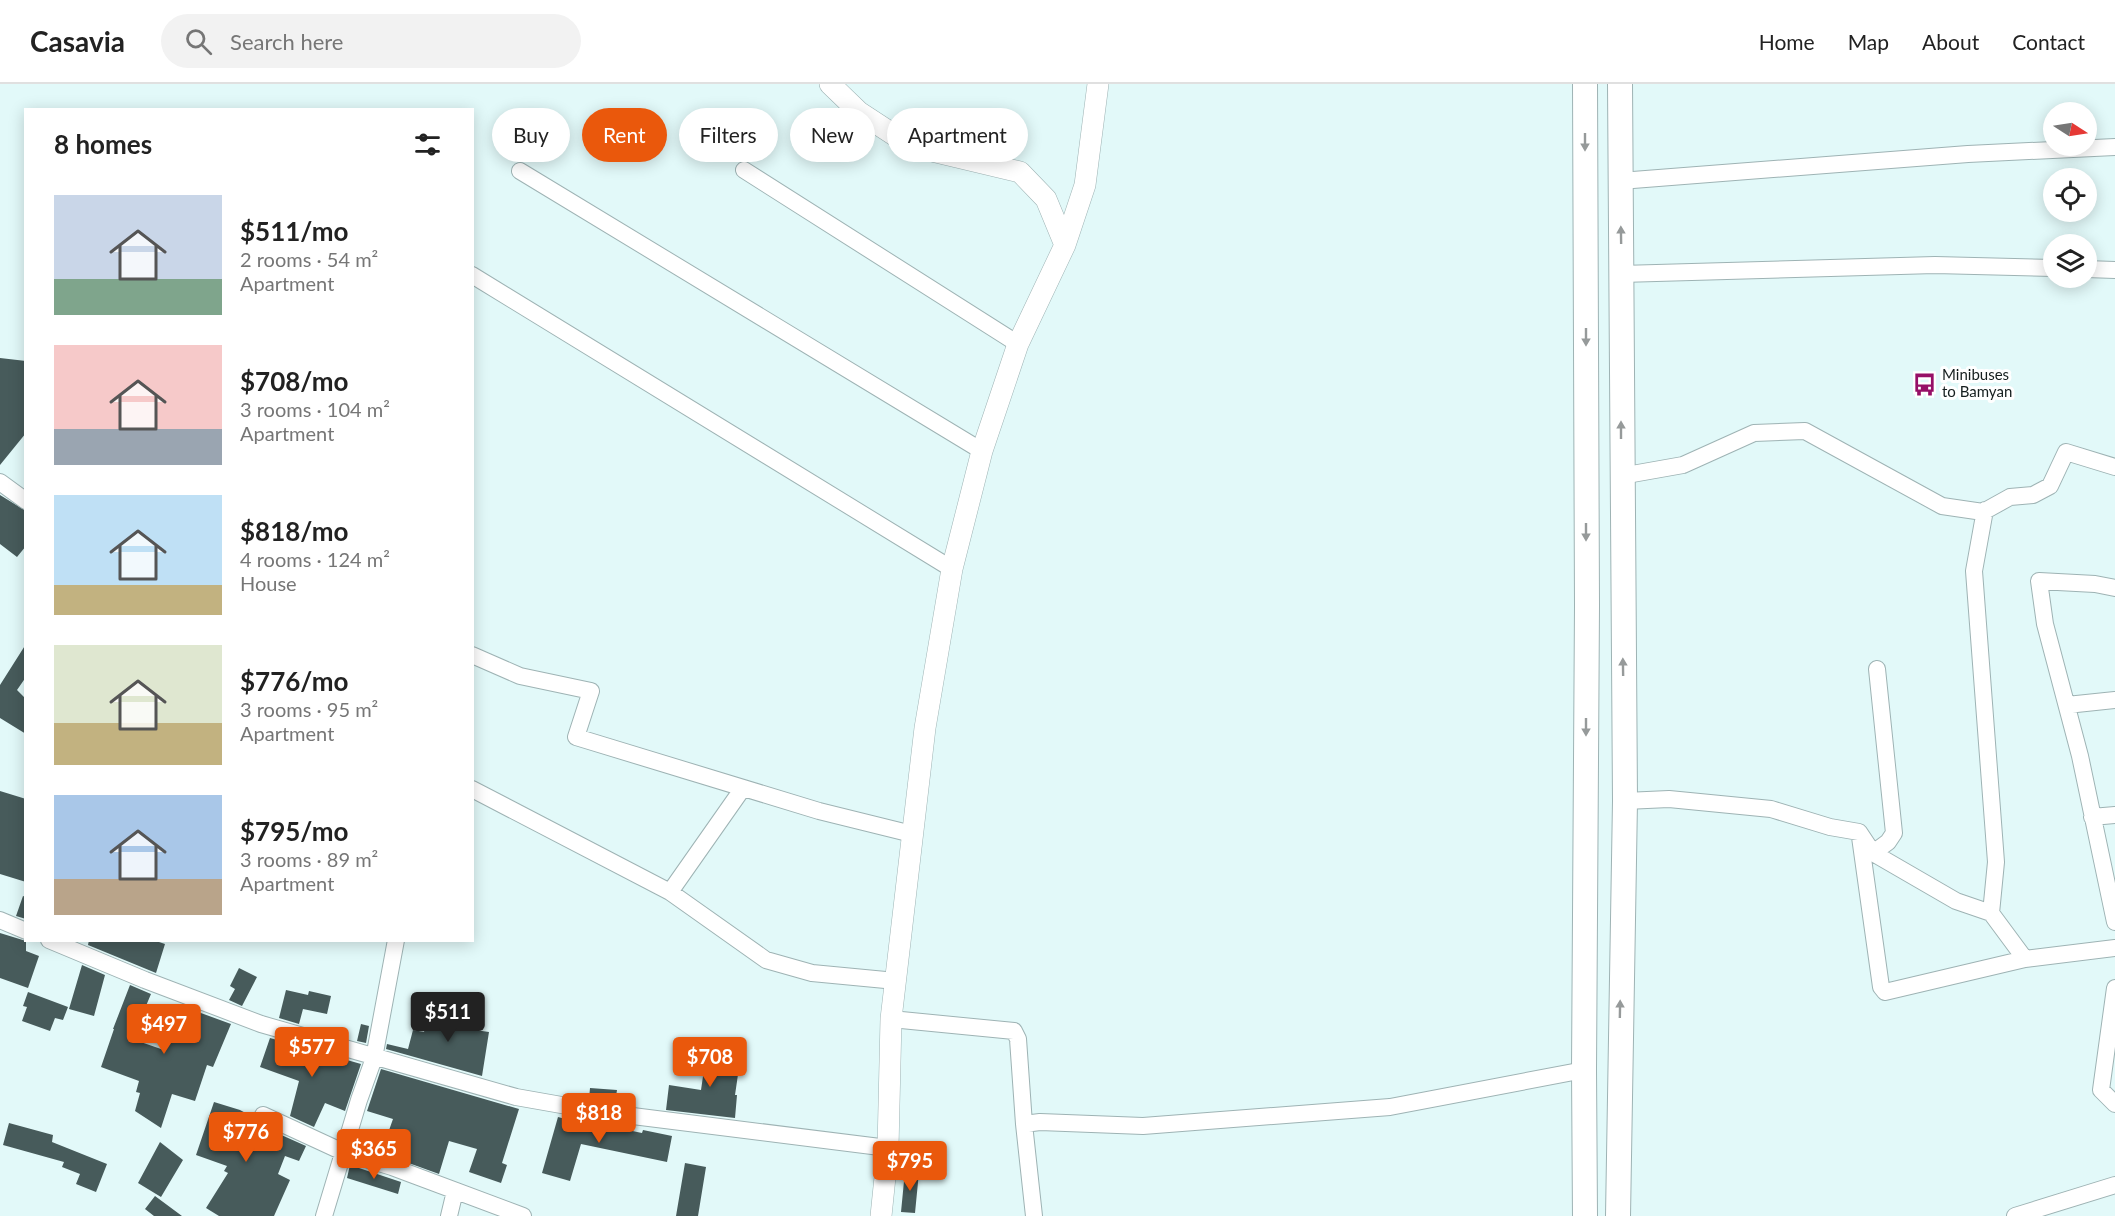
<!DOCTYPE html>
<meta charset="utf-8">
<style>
:root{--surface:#fff;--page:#f2f2f2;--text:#222;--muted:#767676;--line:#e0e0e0;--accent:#ea580c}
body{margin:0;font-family:Lato,sans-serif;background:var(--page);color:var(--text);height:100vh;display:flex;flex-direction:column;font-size:22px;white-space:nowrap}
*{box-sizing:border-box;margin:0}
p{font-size:20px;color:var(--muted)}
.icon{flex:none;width:33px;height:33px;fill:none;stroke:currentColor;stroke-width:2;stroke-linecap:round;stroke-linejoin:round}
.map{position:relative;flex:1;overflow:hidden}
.side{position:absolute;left:24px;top:24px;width:450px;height:834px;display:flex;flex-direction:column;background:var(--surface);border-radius:0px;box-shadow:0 3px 15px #0003}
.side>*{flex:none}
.banner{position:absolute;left:492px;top:24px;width:570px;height:54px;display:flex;gap:12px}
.needle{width:39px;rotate:102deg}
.controls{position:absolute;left:2043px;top:18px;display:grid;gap:12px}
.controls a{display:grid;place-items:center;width:54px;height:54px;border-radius:50%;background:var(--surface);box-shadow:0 3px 15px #0003;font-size:30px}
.price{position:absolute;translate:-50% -51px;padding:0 14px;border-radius:6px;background:var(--accent);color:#fff;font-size:20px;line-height:39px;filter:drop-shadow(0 2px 3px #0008)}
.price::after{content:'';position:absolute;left:50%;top:36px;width:18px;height:14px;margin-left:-9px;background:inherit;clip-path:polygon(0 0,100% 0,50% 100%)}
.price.current{background:#222;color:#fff}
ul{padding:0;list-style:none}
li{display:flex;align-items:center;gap:18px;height:150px;padding:0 30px}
li span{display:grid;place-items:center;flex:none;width:168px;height:120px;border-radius:0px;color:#555}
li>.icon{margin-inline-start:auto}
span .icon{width:72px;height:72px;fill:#fffc;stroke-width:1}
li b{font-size:26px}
h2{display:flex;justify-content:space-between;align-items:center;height:72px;padding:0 30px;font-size:26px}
.chip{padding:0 21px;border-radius:27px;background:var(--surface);box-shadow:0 3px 15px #0003;font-size:21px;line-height:54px}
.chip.current{background:var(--accent);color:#fff}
header{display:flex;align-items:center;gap:36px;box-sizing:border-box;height:84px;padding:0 30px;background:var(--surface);border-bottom:2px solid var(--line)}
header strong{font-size:28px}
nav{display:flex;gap:33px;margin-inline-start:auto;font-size:21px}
.search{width:420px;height:54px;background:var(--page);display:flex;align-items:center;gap:15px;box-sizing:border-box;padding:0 21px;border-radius:33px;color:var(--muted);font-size:22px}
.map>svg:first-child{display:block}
.building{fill:#475b5b}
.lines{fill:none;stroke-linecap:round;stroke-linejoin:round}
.minor-casing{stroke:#9eb3b4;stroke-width:18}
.tertiary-casing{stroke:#9eb3b4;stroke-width:22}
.secondary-casing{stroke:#9eb3b4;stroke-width:26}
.minor{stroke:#fff;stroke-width:16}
.tertiary{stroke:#fff;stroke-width:21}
.secondary{stroke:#fff;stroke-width:24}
.oneway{fill:#969a9a}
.labels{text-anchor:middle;stroke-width:6;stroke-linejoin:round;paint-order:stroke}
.poi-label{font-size:15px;fill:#151e1e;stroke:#fff;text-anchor:start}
</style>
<header>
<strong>Casavia</strong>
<div class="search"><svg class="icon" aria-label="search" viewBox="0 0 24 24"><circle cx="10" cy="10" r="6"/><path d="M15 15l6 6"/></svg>Search here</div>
<nav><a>Home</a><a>Map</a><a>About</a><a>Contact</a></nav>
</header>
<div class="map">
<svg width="2115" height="1132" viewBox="0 0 2115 1132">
<rect width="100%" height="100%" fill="#e2f9f9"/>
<!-- building -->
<path class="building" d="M0,274L26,277V349L0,381Z
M0,411L26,427V462L17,473L0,460Z
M26,560V593L17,606L26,615V650L0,634V601Z
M0,707L26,715V798L0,790Z
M23,812L26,813V835L16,832Z
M0,849L26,857V867L39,872L28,904L0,894Z
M89,856H153L165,860L156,889L88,861Z
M82,881L105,891L94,932L69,925Z
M239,884L257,893L242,922L229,916L235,905L230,902Z
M130,901L151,910L132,955L161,965L179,921L231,940L213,983L207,981L195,1017L172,1010L161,1044L135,1027L140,1009L136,1008L139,997L101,983L114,945H113Z
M286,906L308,911L309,907L331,912L327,930L303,925L299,940L279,934Z
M28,908L68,923L63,936L55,934L50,947L22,937L27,923L23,922Z
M431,923L464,932L461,944L489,948L482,992L386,965L387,960L408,965L413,946L424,948Z
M361,940L369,942L366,959L357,957Z
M270,954L361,980L345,1027L325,1019L314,1043L290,1032L299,997L260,983Z
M707,965L741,970L735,1011H737L735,1034L666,1026L669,1001L701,1006Z
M381,985L519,1025L502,1079L507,1081L501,1099L469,1088L477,1065L449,1057L439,1090L381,1069L393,1035L367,1027Z
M590,1004L617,1006L615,1019L589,1015Z
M214,1018L240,1026L253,1033L259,1041L306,1062L299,1077L285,1072L278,1090L290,1096L274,1132H219L206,1124L228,1089L224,1087L227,1082L196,1071Z
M558,1033L587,1041V1036L614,1040L613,1043L642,1049L643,1046L672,1052L667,1078L581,1060L570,1097L542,1089Z
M9,1039L53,1051L52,1058L107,1080L96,1108L76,1100L80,1090L62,1083L64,1078L3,1061Z
M160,1058L183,1076L161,1113L138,1099Z
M685,1079L706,1083L698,1132H676Z
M350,1081L401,1098L398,1110L347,1094Z
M905,1087L919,1088L915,1129L901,1128Z
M155,1112L182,1132H154L145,1125Z"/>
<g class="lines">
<defs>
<path id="minor" d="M744,86L1018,260
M520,87L982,367
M1620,97L1968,70L2115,63
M2086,185L2115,186
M1621,190L1935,181L2054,184
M472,191L952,485
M1621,392L1683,381L1754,349L1805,347L1942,422L1983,428L2010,413L2033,411L2050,402L2066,368L2115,383
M0,398L26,417
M1985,426L1974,487L1996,778L1991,829
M2115,504L2095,500L2039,497L2045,540L2080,672L2115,838
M472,571L520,592L591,607L576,653L819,727L912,750
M2067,621L2115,616
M472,705L670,808L766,876L812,889L896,897
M1625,717L1669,715L1771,725L1830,743L1859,748L1873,769L1956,817L1991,829L2025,875
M2092,733L2115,731
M1860,753L1881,903L1885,908L2025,875L2115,864
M1873,769L1888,758L1894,749L1877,585
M670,808L743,704
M0,836L26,847
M49,856L145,896L261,940L516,1013L601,1028L888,1064
M2115,904L2101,1006L2115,1020
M891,935L1014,947L1018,955L1024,1040L1034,1132
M263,1031L343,1068L392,1083L523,1132
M1024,1040L1040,1038L1143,1042L1390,1023L1584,986
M324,1132L359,1016L374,974L396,856
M449,1132L455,1107
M2015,1132L2115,1101"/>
<path id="tertiary" d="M830,0L859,28L911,62L1020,88L1046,115L1065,161
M881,1132L888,1064L891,935L925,644L952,485L982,367L1018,260L1065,161L1085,101L1098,0"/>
<path id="secondary" d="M1585,0L1587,522L1584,986L1585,1132
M1618,1132L1625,717L1620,0"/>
</defs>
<!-- minor casing -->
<use href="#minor" class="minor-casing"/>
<!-- tertiary casing -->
<use href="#tertiary" class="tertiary-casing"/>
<!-- secondary casing -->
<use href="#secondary" class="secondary-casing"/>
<!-- minor -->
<use href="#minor" class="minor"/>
<!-- tertiary -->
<use href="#tertiary" class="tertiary"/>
<!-- secondary -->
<use href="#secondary" class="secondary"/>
</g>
<!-- one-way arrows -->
<defs><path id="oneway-solid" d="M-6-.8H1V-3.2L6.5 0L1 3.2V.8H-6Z" transform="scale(1.5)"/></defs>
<g class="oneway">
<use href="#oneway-solid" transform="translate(1585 58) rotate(90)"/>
<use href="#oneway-solid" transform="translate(1621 151) rotate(-91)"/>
<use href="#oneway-solid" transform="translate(1586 253) rotate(90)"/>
<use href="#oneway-solid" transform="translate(1621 346) rotate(-90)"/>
<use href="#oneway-solid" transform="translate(1586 448) rotate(90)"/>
<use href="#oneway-solid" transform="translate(1623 583) rotate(-91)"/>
<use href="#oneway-solid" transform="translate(1586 643) rotate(90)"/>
<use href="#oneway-solid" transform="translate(1620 925) rotate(-89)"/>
</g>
<!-- icons -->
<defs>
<symbol id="bus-bare" viewBox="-9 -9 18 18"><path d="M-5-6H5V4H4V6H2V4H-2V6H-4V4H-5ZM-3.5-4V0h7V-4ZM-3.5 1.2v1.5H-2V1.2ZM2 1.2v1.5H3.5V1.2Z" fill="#961067" stroke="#fff" stroke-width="2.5" paint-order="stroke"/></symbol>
</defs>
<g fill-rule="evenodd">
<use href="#bus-bare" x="1908" y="284" width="33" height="33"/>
</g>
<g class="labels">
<!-- poi labels -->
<g class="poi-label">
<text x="1942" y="296">Minibuses<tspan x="1942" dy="17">to Bamyan</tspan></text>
</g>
</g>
</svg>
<div class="controls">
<a><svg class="needle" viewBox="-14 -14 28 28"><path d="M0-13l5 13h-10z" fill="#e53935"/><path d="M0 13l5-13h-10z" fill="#767676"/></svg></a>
<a><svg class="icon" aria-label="locate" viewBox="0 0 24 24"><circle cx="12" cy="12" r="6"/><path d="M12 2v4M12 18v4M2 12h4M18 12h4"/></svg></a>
<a><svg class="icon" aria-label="layers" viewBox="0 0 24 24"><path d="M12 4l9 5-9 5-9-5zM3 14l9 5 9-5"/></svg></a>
</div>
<b class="price current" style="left:448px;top:959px">$511</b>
<b class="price" style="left:164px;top:971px">$497</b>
<b class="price" style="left:312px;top:994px">$577</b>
<b class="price" style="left:710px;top:1004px">$708</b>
<b class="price" style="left:599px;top:1060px">$818</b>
<b class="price" style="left:246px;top:1079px">$776</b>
<b class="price" style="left:374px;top:1096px">$365</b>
<b class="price" style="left:910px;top:1108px">$795</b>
<div class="banner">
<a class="chip">Buy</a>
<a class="chip current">Rent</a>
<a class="chip">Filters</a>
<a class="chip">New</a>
<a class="chip">Apartment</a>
</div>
<section class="side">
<h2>8 homes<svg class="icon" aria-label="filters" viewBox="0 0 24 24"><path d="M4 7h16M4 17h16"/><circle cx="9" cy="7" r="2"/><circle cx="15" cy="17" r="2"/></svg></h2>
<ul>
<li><span style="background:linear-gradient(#c9d6e8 70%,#7fa58c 0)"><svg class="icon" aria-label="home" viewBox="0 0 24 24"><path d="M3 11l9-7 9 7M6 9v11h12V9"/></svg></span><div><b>$511/mo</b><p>2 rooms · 54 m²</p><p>Apartment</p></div></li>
<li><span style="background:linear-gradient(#f6c9c9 70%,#9aa5b1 0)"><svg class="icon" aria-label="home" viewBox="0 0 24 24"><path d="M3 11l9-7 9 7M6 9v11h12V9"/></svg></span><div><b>$708/mo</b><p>3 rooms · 104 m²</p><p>Apartment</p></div></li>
<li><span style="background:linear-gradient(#bfe0f5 75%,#c2b280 0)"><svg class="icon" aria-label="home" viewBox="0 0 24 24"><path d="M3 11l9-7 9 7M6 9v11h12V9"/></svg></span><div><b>$818/mo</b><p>4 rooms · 124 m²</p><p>House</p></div></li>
<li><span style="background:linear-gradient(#dfe7d0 65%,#c2b280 0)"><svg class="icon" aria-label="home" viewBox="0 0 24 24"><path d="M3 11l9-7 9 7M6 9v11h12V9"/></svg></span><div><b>$776/mo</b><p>3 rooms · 95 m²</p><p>Apartment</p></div></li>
<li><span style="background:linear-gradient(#a9c7e8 70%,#b9a48a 0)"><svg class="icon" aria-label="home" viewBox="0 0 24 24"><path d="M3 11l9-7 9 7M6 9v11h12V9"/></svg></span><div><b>$795/mo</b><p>3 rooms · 89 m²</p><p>Apartment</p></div></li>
</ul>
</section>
</div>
